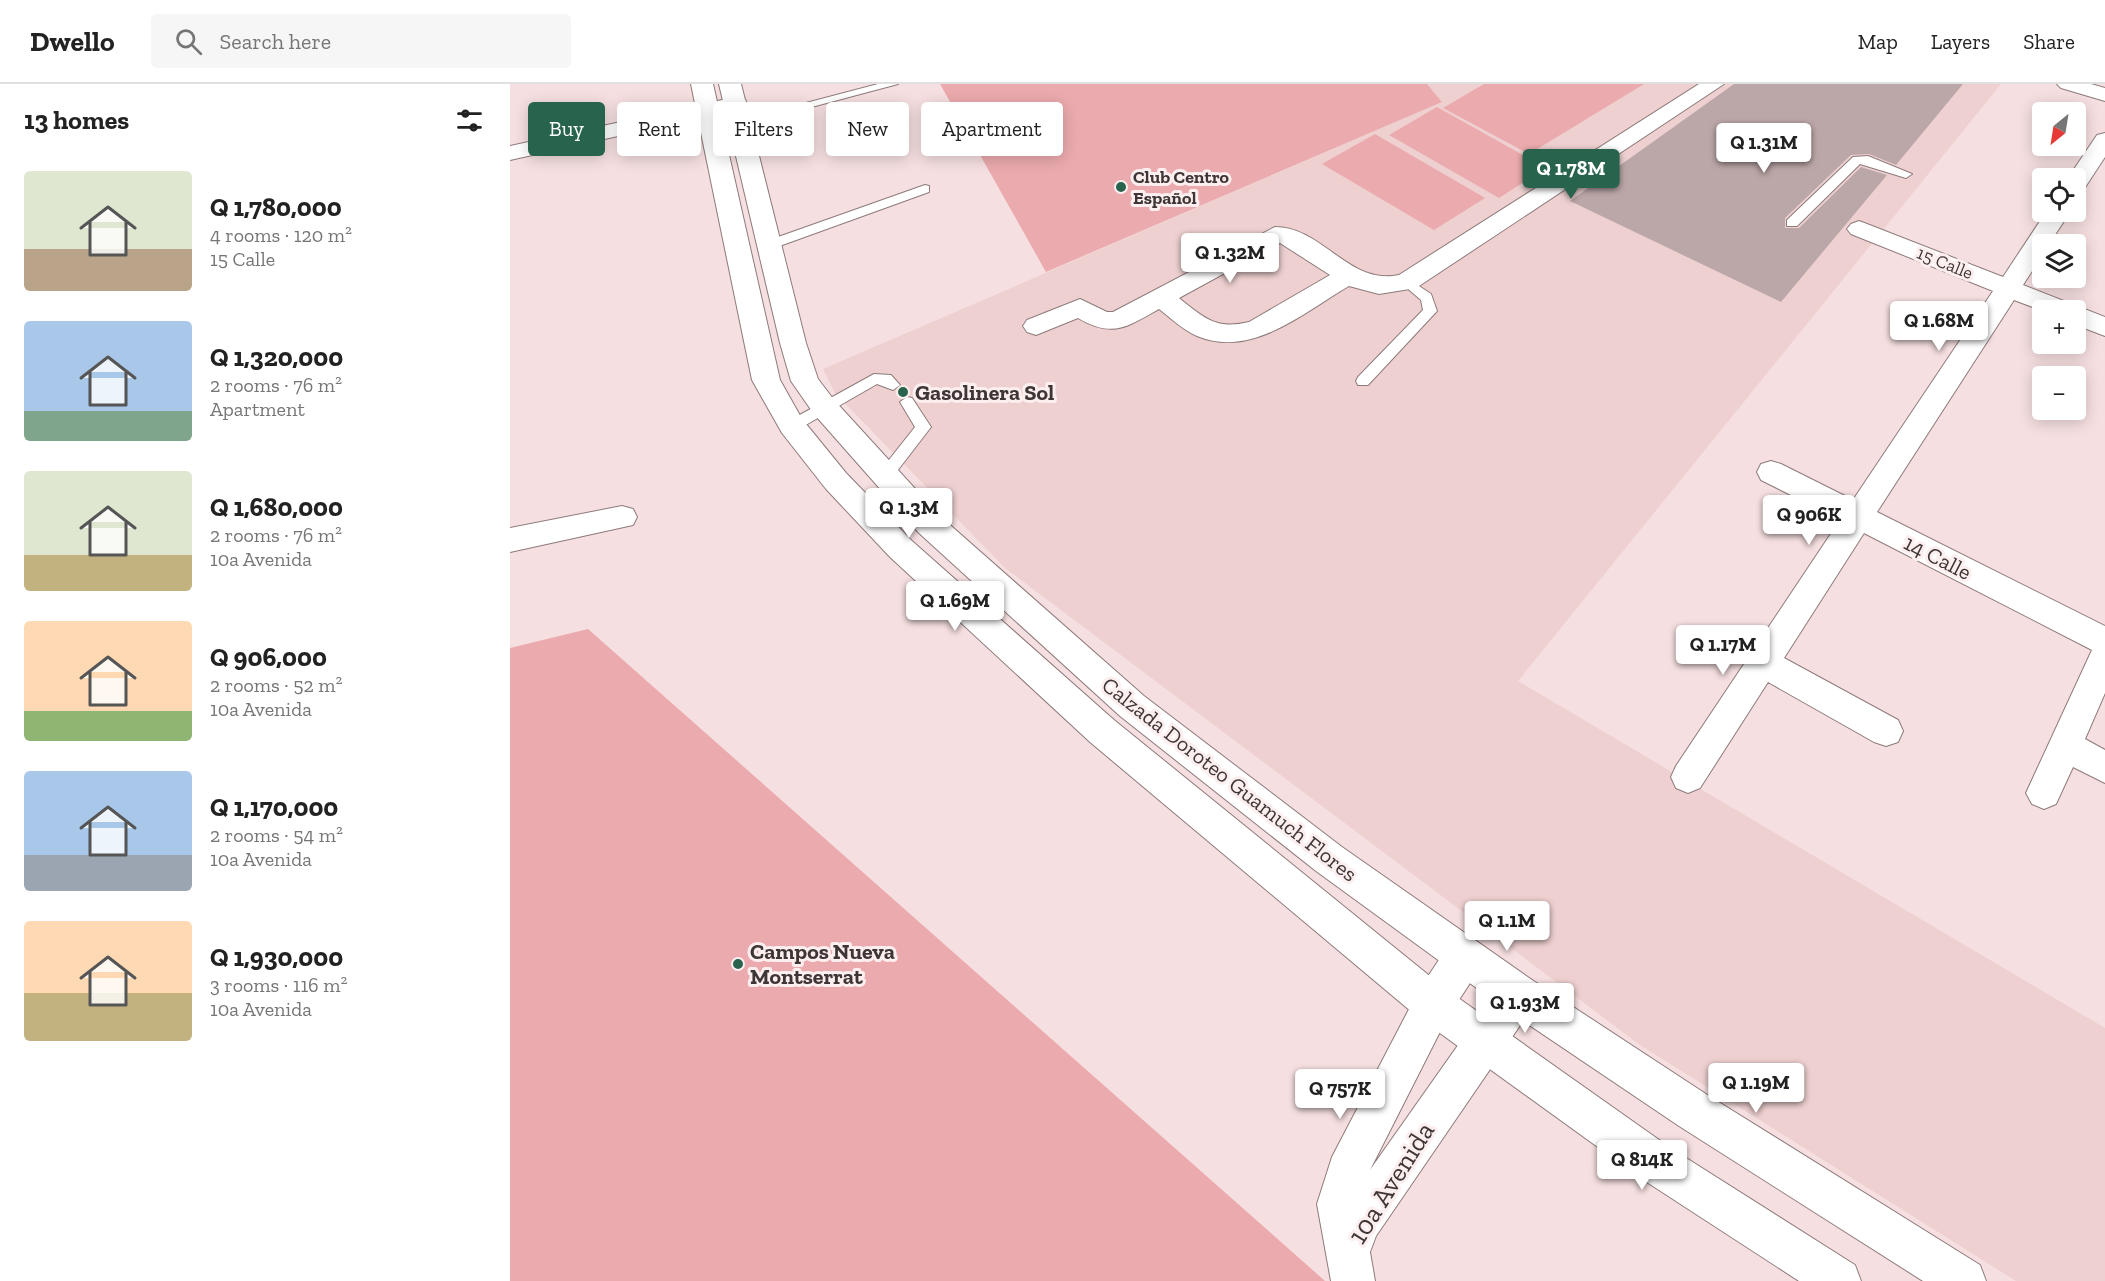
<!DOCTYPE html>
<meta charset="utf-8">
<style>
:root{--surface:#fff;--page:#f6f6f6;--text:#222;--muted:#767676;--line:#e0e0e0;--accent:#27634d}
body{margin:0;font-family:"Zilla Slab",serif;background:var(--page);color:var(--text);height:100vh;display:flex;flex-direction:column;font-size:22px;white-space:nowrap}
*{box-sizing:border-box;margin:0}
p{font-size:20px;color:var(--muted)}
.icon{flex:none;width:33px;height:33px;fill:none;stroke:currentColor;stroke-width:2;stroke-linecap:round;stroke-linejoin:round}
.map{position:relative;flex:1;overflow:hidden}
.drawer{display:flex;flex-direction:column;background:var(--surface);width:510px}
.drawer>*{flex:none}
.guide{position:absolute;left:18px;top:18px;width:570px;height:54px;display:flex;gap:12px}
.needle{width:39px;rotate:210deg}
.fabs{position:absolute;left:1522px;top:18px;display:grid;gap:12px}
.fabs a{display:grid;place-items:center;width:54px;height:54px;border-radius:6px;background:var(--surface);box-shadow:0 3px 15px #0003;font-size:30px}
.price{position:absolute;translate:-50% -51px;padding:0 14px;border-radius:6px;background:#fff;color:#222;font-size:20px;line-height:39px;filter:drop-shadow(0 2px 3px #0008)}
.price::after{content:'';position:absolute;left:50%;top:36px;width:18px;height:14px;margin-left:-9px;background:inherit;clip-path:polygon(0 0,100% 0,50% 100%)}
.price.on{background:var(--accent);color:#fff}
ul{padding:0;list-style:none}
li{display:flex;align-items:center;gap:18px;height:150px;padding:0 24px}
li span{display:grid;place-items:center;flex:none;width:168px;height:120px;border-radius:6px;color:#555}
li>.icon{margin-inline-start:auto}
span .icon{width:72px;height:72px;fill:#fffc;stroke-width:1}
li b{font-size:26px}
h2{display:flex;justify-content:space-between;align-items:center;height:72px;padding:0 24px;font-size:26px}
.tag{padding:0 21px;border-radius:6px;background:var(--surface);box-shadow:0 3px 15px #0003;font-size:21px;line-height:54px}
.tag.on{background:var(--accent);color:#fff}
header{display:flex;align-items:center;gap:36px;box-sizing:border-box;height:84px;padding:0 30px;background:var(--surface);border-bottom:2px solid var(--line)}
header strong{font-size:28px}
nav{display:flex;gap:33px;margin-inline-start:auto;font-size:21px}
.search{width:420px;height:54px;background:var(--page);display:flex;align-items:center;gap:15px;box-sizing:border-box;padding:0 21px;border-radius:6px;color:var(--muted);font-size:22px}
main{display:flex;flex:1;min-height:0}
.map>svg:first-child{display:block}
.built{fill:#eed0d0}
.green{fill:#ebaaad}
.building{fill:#bca7a8}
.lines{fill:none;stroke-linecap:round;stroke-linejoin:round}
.service-casing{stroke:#8e7a7a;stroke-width:2}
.minor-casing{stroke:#8e7a7a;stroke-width:2}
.tertiary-casing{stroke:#8e7a7a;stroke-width:2}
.secondary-casing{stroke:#8e7a7a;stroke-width:2}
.trunk-casing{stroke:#8e7a7a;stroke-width:2}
.service{fill:#fff;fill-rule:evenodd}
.minor{fill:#fff;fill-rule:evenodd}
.tertiary{fill:#fff;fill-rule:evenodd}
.secondary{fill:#fff;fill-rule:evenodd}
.trunk{fill:#fff;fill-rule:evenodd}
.poi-dot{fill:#27634d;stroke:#fdefef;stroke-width:2}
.labels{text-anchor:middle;stroke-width:6;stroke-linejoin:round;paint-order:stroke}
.far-poi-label{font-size:18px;font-weight:bold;fill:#3e3636;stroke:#fdefef;text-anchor:start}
.far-street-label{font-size:18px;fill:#3e3636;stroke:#fdefef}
.poi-label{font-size:22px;font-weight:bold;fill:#3e3636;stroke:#fdefef;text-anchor:start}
.street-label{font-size:22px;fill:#3e3636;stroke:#fdefef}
.near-street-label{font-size:27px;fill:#3e3636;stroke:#fdefef}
</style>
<header>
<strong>Dwello</strong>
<div class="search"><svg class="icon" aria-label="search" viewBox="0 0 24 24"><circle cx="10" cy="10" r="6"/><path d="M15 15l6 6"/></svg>Search here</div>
<nav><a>Map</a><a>Layers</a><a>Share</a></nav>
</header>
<main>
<section class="drawer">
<h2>13 homes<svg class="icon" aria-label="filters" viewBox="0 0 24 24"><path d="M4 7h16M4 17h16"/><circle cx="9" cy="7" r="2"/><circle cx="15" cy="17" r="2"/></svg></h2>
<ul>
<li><span style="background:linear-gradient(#dfe7d0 65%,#b9a48a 0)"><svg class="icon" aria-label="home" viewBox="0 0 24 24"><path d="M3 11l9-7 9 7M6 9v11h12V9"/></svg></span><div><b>Q 1,780,000</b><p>4 rooms · 120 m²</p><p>15 Calle</p></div></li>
<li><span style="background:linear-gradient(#a9c7e8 75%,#7fa58c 0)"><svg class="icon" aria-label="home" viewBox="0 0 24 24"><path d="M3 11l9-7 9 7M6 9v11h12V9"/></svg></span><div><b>Q 1,320,000</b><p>2 rooms · 76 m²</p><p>Apartment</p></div></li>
<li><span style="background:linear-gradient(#dfe7d0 70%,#c2b280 0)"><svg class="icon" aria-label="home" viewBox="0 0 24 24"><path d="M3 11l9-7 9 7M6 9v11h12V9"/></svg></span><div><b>Q 1,680,000</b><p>2 rooms · 76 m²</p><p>10a Avenida</p></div></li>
<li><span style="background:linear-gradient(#ffd9b3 75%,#8fb573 0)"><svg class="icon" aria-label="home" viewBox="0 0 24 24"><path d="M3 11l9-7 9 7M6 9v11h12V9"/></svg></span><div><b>Q 906,000</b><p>2 rooms · 52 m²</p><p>10a Avenida</p></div></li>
<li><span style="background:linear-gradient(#a9c7e8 70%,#9aa5b1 0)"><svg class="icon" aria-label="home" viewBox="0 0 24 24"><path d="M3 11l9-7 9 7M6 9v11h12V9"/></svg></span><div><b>Q 1,170,000</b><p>2 rooms · 54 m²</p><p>10a Avenida</p></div></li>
<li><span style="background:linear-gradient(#ffd9b3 60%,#c2b280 0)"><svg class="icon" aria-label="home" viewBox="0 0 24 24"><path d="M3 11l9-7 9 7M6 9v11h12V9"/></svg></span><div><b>Q 1,930,000</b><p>3 rooms · 116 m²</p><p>10a Avenida</p></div></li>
</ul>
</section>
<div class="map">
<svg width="1595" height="1197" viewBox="0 0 1595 1197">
<rect width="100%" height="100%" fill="#f6dfe0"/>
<!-- built -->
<path class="built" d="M917,0H1491L1008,597L1595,944V1197H1506L1130,961L495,484L325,309L313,285L932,18Z"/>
<!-- green -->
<path class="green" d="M430,0H917L932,18L536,188Z
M974,0H1134L1019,70L933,24Z
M927,23L1036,84L989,114L879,51Z
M865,50L975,114L924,146L812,80Z
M78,545L815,1197H0V564Z"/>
<!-- building -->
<path class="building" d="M1224,0H1453L1386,81L1359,70L1341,71L1275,134V144H1289L1351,83L1377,91L1271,218L1060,117Z"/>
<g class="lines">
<defs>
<path id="service" d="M368,0H388L230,42L224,38Z
M1358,72L1402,90L1396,94L1350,80L1287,142H1277V136L1343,73Z
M415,101L419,102V108L264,164L259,165L252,161L254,158Z
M897,194L921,210L927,227L858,301H848L846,297L848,293L913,226L911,216L890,198Z
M364,290L381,291L390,301L383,306L367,300L287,346H277L274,342L277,338Z
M397,313L402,314L421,343L381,395L375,397L367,391L405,343L390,318Z"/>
<path id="minor" d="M1189,0H1214L906,204L869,210L839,202C794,228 742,275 687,252C673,246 661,234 649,225C618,242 603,255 568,234L526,251L517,248L513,242L517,236L570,215L597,228H603L765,143C813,143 839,202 889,191ZM770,159L820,191L739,238C706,246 694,234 669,214Z
M226,13L234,14L237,19L234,24L0,76V62Z
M1595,49V73L1574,105L1566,107V94H1558L1587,51Z
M1536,128H1560L1539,160H1533V170L1513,201L1595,233V252L1566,241V226L1533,227L1504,216L1367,428L1595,542V609L1575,655L1595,666V699L1563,683L1546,720L1534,725L1522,720L1516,709L1582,566L1354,449L1274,574L1388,636L1393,647L1388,658L1376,662L1364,658L1258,598L1190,704L1178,709L1166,704L1161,693L1166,682L1330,436L1251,396L1247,388L1251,380L1261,377L1271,380L1343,416L1483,207L1341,150L1337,145L1341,140L1349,137L1357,140L1493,193Z
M112,422L123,425L127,433L123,441L0,468V444Z"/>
<path id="tertiary" d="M954,854L968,859L973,873L968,887L937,934L860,1086L994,896L1008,890L1022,896L1028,910L1022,924L866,1152L860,1168L865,1197H821L807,1120L822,1073L909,906L940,859Z"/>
<path id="secondary" d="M181,0H203L270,296L292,335L336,389L402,457L604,636L937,906L1162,1065L1345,1181L1351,1197H1289L1132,1095L909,934L580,658L380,473L316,405L272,349L242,296Z
M209,0H231L296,259L308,295L324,316L431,433L634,612L832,763L1022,896L1199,1012L1470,1181L1476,1197H1413L1169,1042L994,924L806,787L610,632L409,449L304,330L281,297L270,259Z"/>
<path id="trunk" d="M1547,0H1581L1595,4V17L1551,4Z"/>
</defs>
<!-- service casing -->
<use href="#service" class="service-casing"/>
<!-- minor casing -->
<use href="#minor" class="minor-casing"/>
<!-- tertiary casing -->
<use href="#tertiary" class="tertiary-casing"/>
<!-- secondary casing -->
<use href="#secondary" class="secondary-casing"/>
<!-- trunk casing -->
<use href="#trunk" class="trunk-casing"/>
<!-- service -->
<use href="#service" class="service"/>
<!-- minor -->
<use href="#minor" class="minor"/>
<!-- tertiary -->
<use href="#tertiary" class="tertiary"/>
<!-- secondary -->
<use href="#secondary" class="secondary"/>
<!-- trunk -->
<use href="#trunk" class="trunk"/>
</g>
<!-- markers -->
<g class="poi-dot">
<circle cx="611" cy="103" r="6"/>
<circle cx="393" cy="308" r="6"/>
<circle cx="228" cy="880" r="6"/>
</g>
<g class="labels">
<!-- far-poi labels -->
<g class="far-poi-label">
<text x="623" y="99">Club Centro<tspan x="623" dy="21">Español</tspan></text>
</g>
<!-- far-street labels -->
<g class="far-street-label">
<text transform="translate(1435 179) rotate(22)" y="6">15 Calle</text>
</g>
<!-- poi labels -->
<g class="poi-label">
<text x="405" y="316">Gasolinera Sol</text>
<text x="240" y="875">Campos Nueva<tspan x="240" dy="25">Montserrat</tspan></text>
</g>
<!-- street labels -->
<g class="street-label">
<text transform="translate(1428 473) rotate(27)" y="8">14 Calle</text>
<text transform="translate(720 695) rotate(38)" y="8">Calzada Doroteo Guamuch Flores</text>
</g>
<!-- near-street labels -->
<g class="near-street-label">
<text transform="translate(881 1099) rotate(-58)" y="9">10a Avenida</text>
</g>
</g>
</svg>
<div class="fabs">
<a><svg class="needle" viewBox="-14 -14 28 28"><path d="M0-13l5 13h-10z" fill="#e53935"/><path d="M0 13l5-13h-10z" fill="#767676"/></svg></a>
<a><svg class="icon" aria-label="locate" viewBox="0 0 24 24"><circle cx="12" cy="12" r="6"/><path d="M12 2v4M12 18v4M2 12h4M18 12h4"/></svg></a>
<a><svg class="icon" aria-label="layers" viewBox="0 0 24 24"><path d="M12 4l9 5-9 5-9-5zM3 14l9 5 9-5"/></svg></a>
<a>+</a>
<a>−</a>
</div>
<b class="price" style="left:1254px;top:90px">Q 1.31M</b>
<b class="price on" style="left:1061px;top:116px">Q 1.78M</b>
<b class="price" style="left:720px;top:200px">Q 1.32M</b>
<b class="price" style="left:1429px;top:268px">Q 1.68M</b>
<b class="price" style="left:399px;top:455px">Q 1.3M</b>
<b class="price" style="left:1299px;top:462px">Q 906K</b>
<b class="price" style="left:445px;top:548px">Q 1.69M</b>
<b class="price" style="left:1213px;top:592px">Q 1.17M</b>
<b class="price" style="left:997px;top:868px">Q 1.1M</b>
<b class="price" style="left:1015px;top:950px">Q 1.93M</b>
<b class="price" style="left:1246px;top:1030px">Q 1.19M</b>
<b class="price" style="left:830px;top:1036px">Q 757K</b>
<b class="price" style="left:1132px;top:1107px">Q 814K</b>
<div class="guide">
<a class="tag on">Buy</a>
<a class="tag">Rent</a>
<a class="tag">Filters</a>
<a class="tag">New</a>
<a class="tag">Apartment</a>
</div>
</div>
</main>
